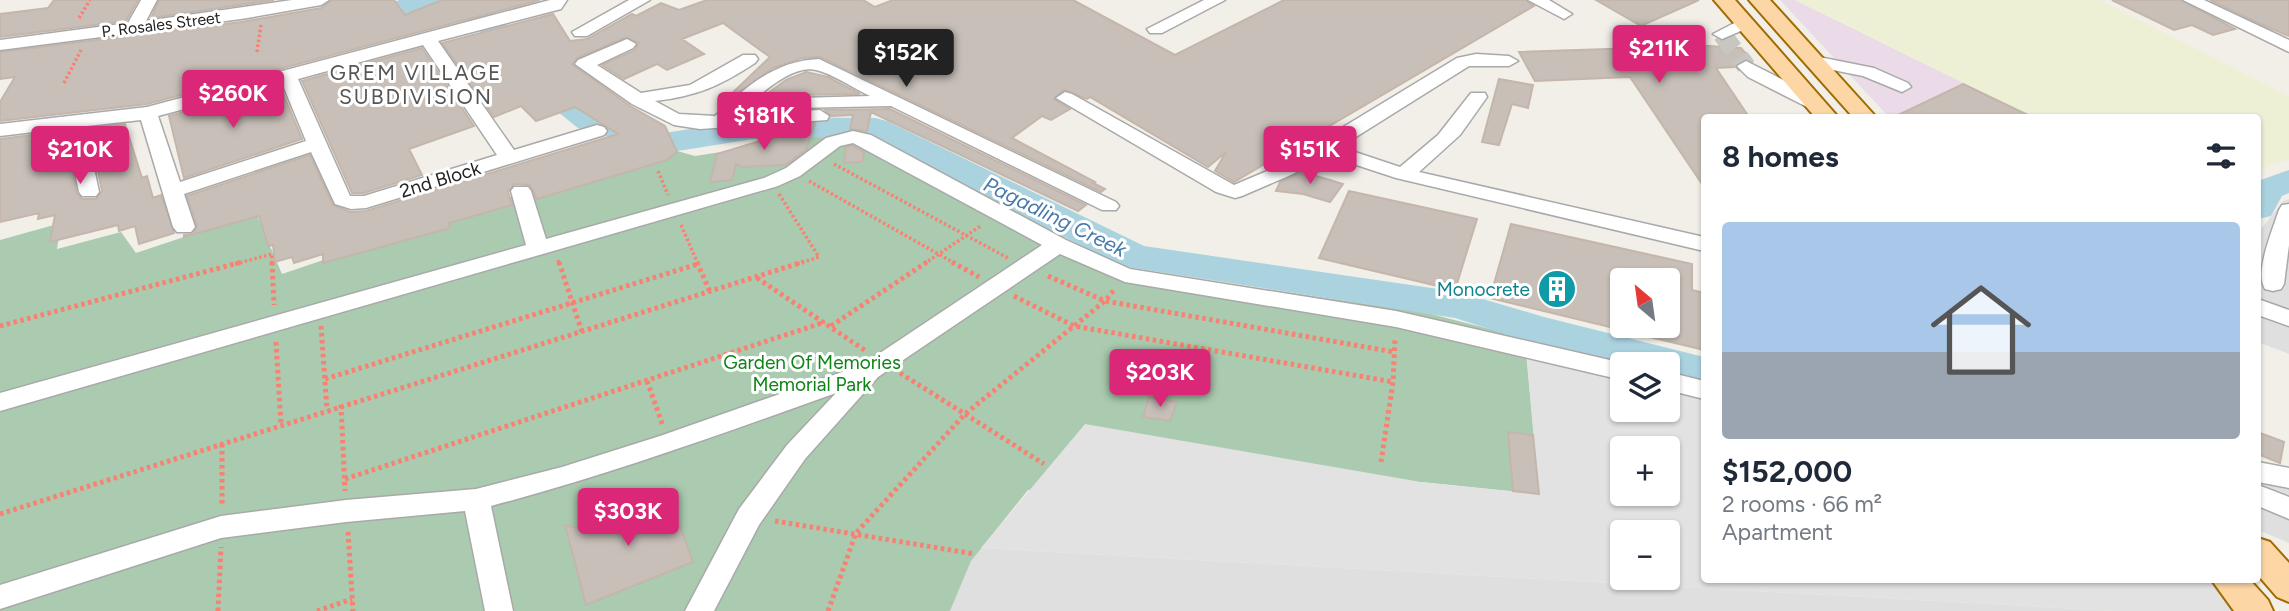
<!DOCTYPE html>
<meta charset="utf-8">
<style>
:root{--surface:#fff;--page:#f2f2f3;--text:#1f2937;--muted:#747a83;--accent:#db2777}
body{margin:0;font-family:Figtree,sans-serif;background:var(--page);color:var(--text);height:100vh;display:flex;flex-direction:column;font-size:26px;white-space:nowrap}
*{box-sizing:border-box;margin:0}
p{font-size:23px;color:var(--muted)}
.icon{flex:none;width:38px;height:38px;fill:none;stroke:currentColor;stroke-width:2;stroke-linecap:round;stroke-linejoin:round}
.map{position:relative;flex:1;overflow:hidden}
.drawer{position:absolute;left:1701px;top:114px;width:560px;height:469px;display:flex;flex-direction:column;background:var(--surface);border-radius:7px;box-shadow:0 2px 5px #0004}
.drawer>*{flex:none}
.needle{width:46px;rotate:331deg}
.tools{position:absolute;left:1610px;top:268px;display:grid;gap:14px}
.tools a{display:grid;place-items:center;width:70px;height:70px;border-radius:7px;background:var(--surface);box-shadow:0 2px 5px #0004;font-size:35px}
.price{position:absolute;translate:-50% -60px;padding:0 16px;border-radius:7px;background:var(--accent);color:#fff;font-size:23px;line-height:46px;filter:drop-shadow(0 2px 4px #0008)}
.price::after{content:'';position:absolute;left:50%;top:42px;width:21px;height:16px;margin-left:-10px;background:inherit;clip-path:polygon(0 0,100% 0,50% 100%)}
.price.active{background:#222;color:#fff}
ul{padding:0;list-style:none}
li{display:grid;align-content:center;gap:14px;height:371px;padding:0 21px}
li span{display:grid;place-items:center;height:217px;border-radius:7px;color:#555}
li>.icon{margin-inline-start:auto}
span .icon{width:126px;height:126px;fill:#fffc;stroke-width:1}
li b{font-size:30px}
h2{display:flex;justify-content:space-between;align-items:center;height:84px;padding:0 21px;font-size:30px}
.map>svg:first-child{display:block}
.residential{fill:#e0dfdf}
.industrial{fill:#ebdbe8}
.farmland{fill:#eef0d5}
.cemetery{fill:#aacbaf}
.parking{fill:#e2e2e2;fill-rule:evenodd}
.lines{fill:none;stroke-linecap:round;stroke-linejoin:round}
.river{fill:#aad3df;fill-rule:evenodd}
.building{fill:#c7bfb8;stroke:#c4b6ab;stroke-width:2}
.minor-tunnel{stroke:#c8c6c1;stroke-width:19;stroke-dasharray:19 10;stroke-linecap:butt}
.minor-casing{stroke:#a9a9a9;stroke-width:3}
.major-casing{stroke:#a06b00;stroke-width:4}
.path-far1{stroke:#fa8072;stroke-width:3.5;stroke-dasharray:2.5 2.5;stroke-linecap:butt}
.path{stroke:#fa8072;stroke-width:5;stroke-dasharray:3.5 3.5;stroke-linecap:butt}
.minor{fill:#fff;fill-rule:evenodd}
.major{fill:#fcd6a4;fill-rule:evenodd}
.labels{text-anchor:middle;stroke-width:6;stroke-linejoin:round;paint-order:stroke}
.far-street-label{font-size:16px;fill:#222;stroke:#fff}
.street-label{font-size:19px;fill:#222;stroke:#fff}
.culture-label{font-size:19px;fill:#0d838f;stroke:#fff;text-anchor:end}
.park-label{font-size:19px;fill:#0c8416;stroke:#fff}
.neighbourhood-label{font-size:21px;letter-spacing:2px;fill:#555;stroke:#fff}
.water-label{font-size:21px;font-style:italic;fill:#4a7aab;stroke:#fff}
</style>
<div class="map">
<svg width="2289" height="611" viewBox="0 0 2289 611">
<rect width="100%" height="100%" fill="#f2efe9"/>
<!-- residential -->
<path class="residential" d="M2289,199V354L2258,342V233L2283,201Z
M2264,471L2289,481V543L2258,530V493Z
M981,548L2114,611H950L971,561Z"/>
<!-- industrial -->
<path class="industrial" d="M1780,0H1795L2033,117H1889Z"/>
<!-- farmland -->
<path class="farmland" d="M1795,0H2100L2289,96V160L2275,163L2258,173V117H2033Z"/>
<!-- cemetery -->
<path class="cemetery" d="M811,134L876,137L1121,268L1423,312L1525,338L1539,494L1421,482L1028,490L971,561L950,611H0V240L61,223L57,249L121,232L136,253L256,213L282,274L649,150L677,151L695,156L721,152L778,135Z"/>
<!-- parking -->
<path class="parking" d="M1526,353L1622,377V410H1668V388L1704,398V579H2209L2235,611H2114L981,548L1085,424L1421,482L1539,494ZM1622,448H1668V494H1622ZM1622,532H1668V578H1622Z"/>
<g class="lines">
<!-- river -->
<path class="river" d="M399,0H440L435,6L362,36L351,39L340,36L336,30L340,24Z
M446,0H479L500,16L535,62L602,114L637,124L652,135L765,117L875,118L887,121L1144,246L1459,292L1544,317L1704,357V387L1668,378V364L1622,366L1523,340L1455,318L1121,266L869,138L765,137L646,156L634,153L613,138L578,128L513,76L478,28Z
M2289,170V193L2282,196L2271,216L2258,219V181Z"/>
</g>
<!-- building -->
<path class="building" d="M54,0H138L126,21L0,37V14L48,8Z
M159,0H274L151,18Z
M331,0H394L405,15L442,0H540L147,104L0,121V102L15,77L0,79V52L241,22L321,8Z
M707,0H863L875,7L893,0H1073L1175,55L1284,0H1526L1534,6L1234,182L1215,171L1226,152L1208,167L1090,97L1087,99L1064,90L1054,99L1070,109L1051,120L1042,116L1012,138L1095,182L1093,183L1105,189L1101,192L820,57L802,58L773,68L730,99H726L770,57L723,23L682,39L704,54L667,70L657,64L624,79L602,65L635,50L639,43L626,37L577,58L572,64L630,106L665,126L677,152L667,160L537,199L530,185L514,184L508,192L512,205L449,223L450,228L323,263V254L294,263L292,257L275,262L273,245L268,246L259,216L184,237V235L193,234L197,226L187,196L310,155L333,205L350,212L366,211L618,134L575,107L536,121L521,106L494,117L442,43L553,14L570,41L587,39L632,14L636,16L661,3L679,10Z
M1596,0H1699L1641,26Z
M2112,0H2181L2235,29L2213,35L2192,25L2174,30Z
M2210,0H2289V36L2258,23Z
M1659,43L1741,48L1753,62L1745,59L1735,67L1716,68L1749,117H1704V187L1630,77L1535,81L1519,52L1637,48L1653,55Z
M422,48L474,126L409,149L422,175L364,193H352L302,81Z
M806,72L828,77L860,94L800,95L788,103L791,109L764,111L765,102L757,101L786,80Z
M1499,79L1533,85L1528,108L1512,104L1499,145L1482,142Z
M1963,84L2032,117H1894Z
M280,86L302,139L184,178L169,116Z
M890,109L1086,205L1078,211L871,112L867,131L850,129L853,115L831,116L825,110Z
M815,123L806,150L785,165L742,167L736,164L732,180L710,182L717,154L790,132L769,127Z
M125,124L142,178L147,176L153,198L161,195L174,233L139,244L135,226L119,231L118,225L50,242L55,215L38,219L39,213L0,222V139L64,131L61,146L70,159L77,194L82,199H96L102,191L95,157L87,145L89,128Z
M853,146L864,152L862,162L844,163L846,147Z
M1302,172L1330,180L1343,184L1330,202L1303,194L1276,191L1280,182Z
M1349,191L1477,219L1455,290L1319,258Z
M1511,224L1692,264V290L1704,293V350L1633,333L1634,326H1668V280H1622V330L1490,298Z
M1149,397L1177,402L1170,421L1143,417Z
M1508,432L1533,435L1539,494L1513,491Z
M2260,433L2284,442L2280,463L2258,454Z
M668,493L693,562L586,605L565,525L576,528Z"/>
<g class="lines">
<!-- minor-tunnel -->
<path class="minor-tunnel" d="M1722,34L1746,66"/>
<defs>
<path id="minor" d="M141,0H157L146,21L292,0H329L321,5L241,19L0,50V40L128,23Z
M550,0H567L561,9L438,41L514,150L597,125L604,127L607,131L604,135L366,208L351,209L335,204L311,152L184,194L195,227L191,232H177L173,227L141,120L87,126L84,146L92,158L99,192L96,196H82L79,192L72,158L64,146L67,128L0,136V124L147,107ZM423,45L497,155L364,196H350L298,79ZM282,83L306,141L180,182L158,116Z
M629,0H650L587,36H575L572,32Z
M1204,0H1225L1162,33H1150L1147,29Z
M1528,0H1549L1572,14L1564,19Z
M2183,0H2204L2289,40V52Z
M1744,18L1750,19L1752,23L1750,27L1722,39L1713,34Z
M627,39L636,44L633,48L597,65L641,93L690,85L743,55H755L758,59L755,63C720,86 697,96 655,101L679,114L715,116C746,87 774,61 819,59L1116,202L1119,206L1116,210H1102L891,106L793,108L791,104L800,98L870,96C855,89 831,73 816,70C790,64 755,99 738,115L820,110L829,116L827,120L700,129L674,125L632,104L575,64L578,60Z
M1476,54L1509,56L1518,61L1509,66H1469L1340,147L1400,167L1438,135L1471,93H1485L1487,97L1460,135L1419,172L1704,237V251L1396,178L1326,155L1293,174L1242,196L1235,198L1216,192L1056,98L1065,92L1072,94L1234,185L1279,166L1457,58Z
M1814,56L1874,68L1908,83L1911,87L1902,92L1863,76L1808,65L1805,61Z
M1746,61L1821,99L1823,103L1814,109L1807,107L1748,77L1737,66Z
M853,131L871,135L1066,240L1130,269L1396,311L1627,364H1622V380L1396,327L1125,282L1060,254L878,377L805,459L759,525L714,611H685L739,509L787,445L836,393C722,434 608,475 491,506L513,611H485L465,511L346,522L221,538L0,609V585L221,516L346,500L476,489L562,467L660,436L862,365L1042,245L853,143L840,146L800,176L778,186L0,411V393L526,245L511,191L514,187H528L531,191L546,239L764,178L786,168L826,138Z
M2289,204V245L2284,284L2281,289L2273,291L2265,289C2254,272 2273,229 2279,210L2282,205Z
M2258,299L2289,310V326L2258,315Z
M1668,372L1704,381V399L1668,390Z
M2258,462L2289,468V488L2258,482Z
M2258,485L2289,497V519L2258,506Z"/>
<path id="major" d="M1714,0H1735L1838,117H1815Z
M1749,0H1770L1876,117H1853Z
M2258,538L2270,542L2289,563V602L2277,597L2258,575Z
M2211,579H2249L2268,600L2273,611H2234Z"/>
</defs>
<!-- minor casing -->
<use href="#minor" class="minor-casing"/>
<!-- major casing -->
<use href="#major" class="major-casing"/>
<!-- path-far1 -->
<path class="path-far1" d="M79,18L90,0
M257,52L261,25
M64,83L81,50
M834,164L1008,258
M658,171L668,195
M809,181L956,264
M779,194L819,257L797,264
M681,225L698,264
M558,260L559,264
M235,264L272,254V264
M924,264L982,225"/>
<!-- path -->
<path class="path" d="M272,262L274,305
M559,262L582,332
M697,262L710,292
M952,262L979,277
M1048,276L1105,301L1394,352
M757,278L866,351
M1014,296L1074,326L1393,382
M0,326L242,262
M321,326L327,410
M831,326L927,262
M276,342L281,425
M900,373L1044,464
M325,379L698,264
M647,381L663,426
M341,405L345,491
M222,444V507
M1381,462L1393,382L1395,338
M345,479L825,322
M0,514L803,262
M775,521L975,554
M348,532L353,611
M218,611L221,547
M317,611L352,599
M828,611L856,533L965,414L1105,301L1115,289"/>
<!-- minor -->
<use href="#minor" class="minor"/>
<!-- major -->
<use href="#major" class="major"/>
</g>
<!-- icons -->
<defs>
<symbol id="building-disc" viewBox="-11 -11 22 22"><circle r="9.5" fill="#0f9aa8" stroke="#fff"/><path d="M-4-6H4V6H1V3H-1V6H-4ZM-2.5-4.3h1.7v1.8h-1.7ZM.8-4.3h1.7v1.8H.8ZM-2.5-1h1.7V.8h-1.7ZM.8-1h1.7V.8H.8Z" fill="#fff"/></symbol>
</defs>
<g fill-rule="evenodd">
<use href="#building-disc" x="1535" y="267" width="44" height="44"/>
</g>
<g class="labels">
<!-- far-street labels -->
<g class="far-street-label">
<text transform="translate(161 24) rotate(-7)" y="6">P. Rosales Street</text>
</g>
<!-- street labels -->
<g class="street-label">
<text transform="translate(440 179) rotate(-17)" y="7">2nd Block</text>
</g>
<!-- culture labels -->
<g class="culture-label">
<text x="1530" y="296">Monocrete</text>
</g>
<!-- park labels -->
<g class="park-label">
<text x="812" y="369">Garden Of Memories<tspan x="812" dy="22">Memorial Park</tspan></text>
</g>
<!-- neighbourhood labels -->
<g class="neighbourhood-label">
<text x="416" y="80">GREM VILLAGE<tspan x="416" dy="24">SUBDIVISION</tspan></text>
</g>
<!-- water labels -->
<g class="water-label">
<text transform="translate(1055 217) rotate(26)" y="7">Pagadling Creek</text>
</g>
</g>
</svg>
<div class="tools">
<a><svg class="needle" viewBox="-14 -14 28 28"><path d="M0-13l5 13h-10z" fill="#e53935"/><path d="M0 13l5-13h-10z" fill="#747a83"/></svg></a>
<a><svg class="icon" aria-label="layers" viewBox="0 0 24 24"><path d="M12 4l9 5-9 5-9-5zM3 14l9 5 9-5"/></svg></a>
<a>+</a>
<a>−</a>
</div>
<b class="price" style="left:1659px;top:85px">$211K</b>
<b class="price active" style="left:906px;top:89px">$152K</b>
<b class="price" style="left:233px;top:130px">$260K</b>
<b class="price" style="left:764px;top:152px">$181K</b>
<b class="price" style="left:80px;top:186px">$210K</b>
<b class="price" style="left:1310px;top:186px">$151K</b>
<b class="price" style="left:1160px;top:409px">$203K</b>
<b class="price" style="left:628px;top:548px">$303K</b>
<section class="drawer">
<h2>8 homes<svg class="icon" aria-label="filters" viewBox="0 0 24 24"><path d="M4 7h16M4 17h16"/><circle cx="9" cy="7" r="2"/><circle cx="15" cy="17" r="2"/></svg></h2>
<ul>
<li><span style="background:linear-gradient(#a9c7e8 60%,#9aa5b1 0)"><svg class="icon" aria-label="home" viewBox="0 0 24 24"><path d="M3 11l9-7 9 7M6 9v11h12V9"/></svg></span><div><b>$152,000</b><p>2 rooms · 66 m²</p><p>Apartment</p></div></li>
</ul>
</section>
</div>
